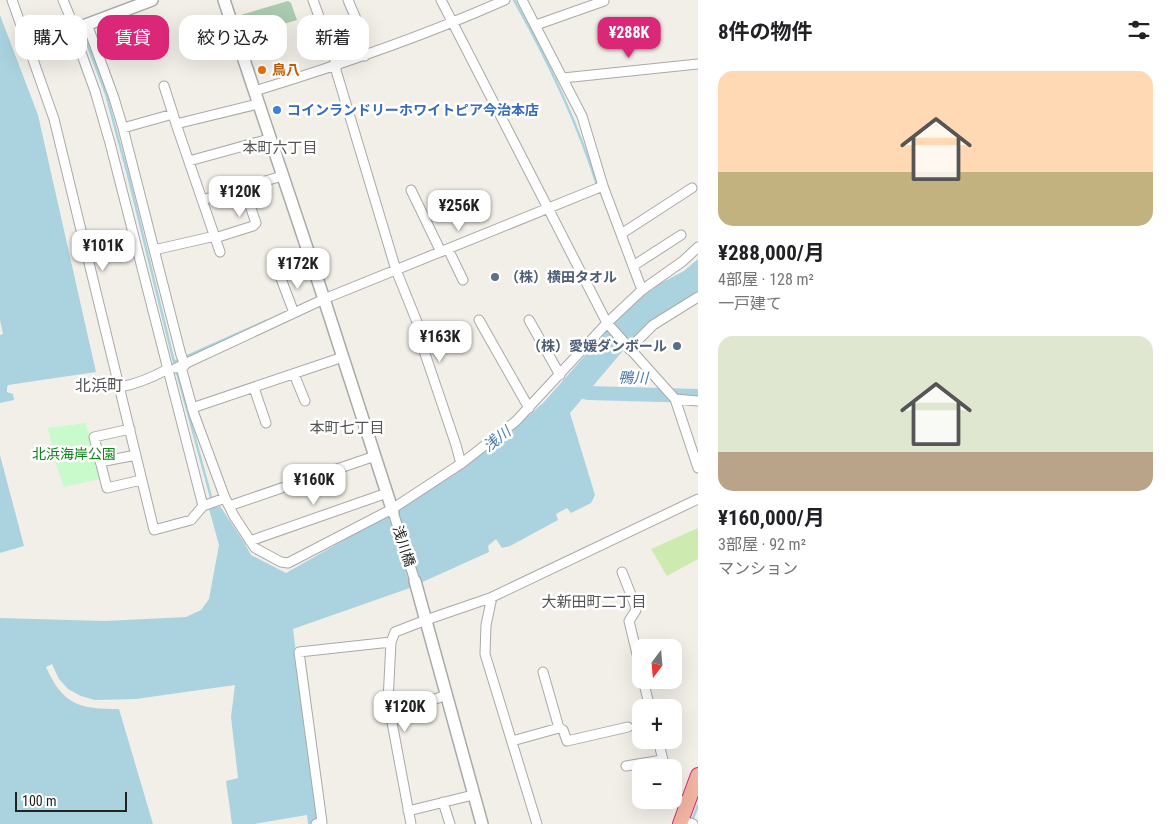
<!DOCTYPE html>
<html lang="ja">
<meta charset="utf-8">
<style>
:root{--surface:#fff;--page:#f6f6f6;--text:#202124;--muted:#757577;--accent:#db2777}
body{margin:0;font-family:"Roboto Condensed","Noto Sans JP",sans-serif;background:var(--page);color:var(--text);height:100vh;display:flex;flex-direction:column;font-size:19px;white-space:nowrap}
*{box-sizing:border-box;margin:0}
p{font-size:16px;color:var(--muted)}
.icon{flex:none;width:28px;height:28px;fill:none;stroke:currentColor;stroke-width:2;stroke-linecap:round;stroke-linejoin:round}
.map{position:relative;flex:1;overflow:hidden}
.sheet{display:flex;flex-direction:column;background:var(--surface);width:475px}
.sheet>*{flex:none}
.guide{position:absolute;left:15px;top:15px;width:475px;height:45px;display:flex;gap:10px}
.needle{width:32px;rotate:196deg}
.tools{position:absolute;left:632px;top:639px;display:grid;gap:10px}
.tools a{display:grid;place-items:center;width:50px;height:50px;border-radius:10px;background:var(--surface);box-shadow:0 5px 20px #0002;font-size:25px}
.scale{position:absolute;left:15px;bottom:12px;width:112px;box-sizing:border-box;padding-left:5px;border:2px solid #222;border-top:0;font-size:14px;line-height:18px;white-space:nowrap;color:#222;-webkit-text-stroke:4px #fff;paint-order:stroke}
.price{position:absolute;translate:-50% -42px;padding:0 11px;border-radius:10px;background:#fff;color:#222;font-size:16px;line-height:32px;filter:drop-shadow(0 1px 2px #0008)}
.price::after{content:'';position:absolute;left:50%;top:30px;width:15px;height:11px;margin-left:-8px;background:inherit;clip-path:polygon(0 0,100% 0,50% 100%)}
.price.on{background:var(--accent);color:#fff}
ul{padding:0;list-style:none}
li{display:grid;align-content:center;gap:10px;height:265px;padding:0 20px}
li span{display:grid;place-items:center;height:155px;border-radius:15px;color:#555}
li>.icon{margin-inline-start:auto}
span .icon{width:90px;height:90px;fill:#fffc;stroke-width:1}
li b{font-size:21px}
h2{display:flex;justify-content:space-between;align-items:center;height:60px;padding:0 20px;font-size:21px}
.pill{padding:0 18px;border-radius:15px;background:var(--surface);box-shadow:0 5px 20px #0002;font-size:18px;line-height:45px}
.pill.on{background:var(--accent);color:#fff}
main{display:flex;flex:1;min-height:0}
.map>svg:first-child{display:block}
.grass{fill:#cdebb0}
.cemetery{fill:#aacbaf}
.park{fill:#c8facc}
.water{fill:#aad3df}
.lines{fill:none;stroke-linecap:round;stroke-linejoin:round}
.stream{stroke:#aad3df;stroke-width:2.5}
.river{stroke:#aad3df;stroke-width:14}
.minor-casing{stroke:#a9a9a9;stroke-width:11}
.tertiary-casing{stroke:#a9a9a9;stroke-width:14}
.trunk-casing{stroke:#dc2a67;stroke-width:16}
.minor{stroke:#fff;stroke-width:9}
.tertiary{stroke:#fff;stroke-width:11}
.trunk{stroke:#f2b4a3;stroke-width:14}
.food-dot{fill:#e8710a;stroke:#fff;stroke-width:2}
.shop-dot{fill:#3f7fe0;stroke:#fff;stroke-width:2}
.service-dot{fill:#5c6f8a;stroke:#fff;stroke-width:2}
.labels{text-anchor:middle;stroke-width:5;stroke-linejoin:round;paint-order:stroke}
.food-label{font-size:14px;font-weight:bold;fill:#c56008;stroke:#fff;text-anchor:start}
.shop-label{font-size:14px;font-weight:bold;fill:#366cbe;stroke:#fff;text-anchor:start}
.service-label{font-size:14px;font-weight:bold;fill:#4e5e75;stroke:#fff;text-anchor:start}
.park-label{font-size:14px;fill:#0c8416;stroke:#fff}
.street-label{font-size:14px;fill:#222;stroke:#fff}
.neighbourhood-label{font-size:15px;fill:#555;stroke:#fff}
.water-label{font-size:15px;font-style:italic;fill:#4a7aab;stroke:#fff}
.quarter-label{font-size:16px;fill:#555;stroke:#fff}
</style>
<main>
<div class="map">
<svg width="698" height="824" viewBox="0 0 698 824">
<rect width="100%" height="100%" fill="#f2efe9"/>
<!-- grass -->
<path class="grass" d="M698,528V559L667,576L651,549Z"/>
<!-- cemetery -->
<path class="cemetery" d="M288,1L291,3L297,20L243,36L237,16Z"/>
<!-- park -->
<path class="park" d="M86,423L100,479L64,487L55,461L48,428Z"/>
<!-- water -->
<path class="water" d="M0,15L38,115L96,372L8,385L7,387V392L13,394L14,400L0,403V335L3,334L0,320Z
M698,259V294L653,321L621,353L570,413L595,495L591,503L571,513L567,508L556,514L558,520L510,546L502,548L496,539L488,546L489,552L407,589L293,629L317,824H308L307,815L254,824H232L226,781L238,778L231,717L235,685L136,699L95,700L81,696L68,689L59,679L52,664L46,667C63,705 79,709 119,709L153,824H0V618L105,621L186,617L201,610L209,599L219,545L209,509L220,506L244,542L251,555L286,573L383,518L448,477L499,442L544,402L605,333L613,320L639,299L661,283L684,271Z
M0,455L24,546L0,553Z"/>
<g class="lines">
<!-- stream -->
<path class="stream" d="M514,0C547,59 577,121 597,185
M85,38L106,94L128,175L174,362
M174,362L266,321
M176,369L214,508
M698,805L692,821L698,823"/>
<!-- river -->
<path class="river" d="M569,389L588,393L698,396"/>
<defs>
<path id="minor" d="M12,0L54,119L154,530L191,520L203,506L225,498
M63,0L75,29V36L95,91L110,143L203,506
M313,0L337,66
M348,0L362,33V48L365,56
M441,0L607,323L675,399L698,468
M522,0L582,116L603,186L642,290L683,261L698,247
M87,24L114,98L123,128L181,355L185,365
M536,25L604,1
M335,67L396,270L417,322L419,336L456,445L461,464
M563,78L698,64
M164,86L173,114
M255,91C340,65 424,36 505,0
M176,124L220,252
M123,128L173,114L176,124L258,104
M189,161L269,139
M411,190L441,252
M202,200L282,176
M621,234L692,188
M215,238L253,226L256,223L244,188
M448,249L463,280
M154,250L215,236
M633,266L681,235
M280,276L294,313
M479,320L529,408
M529,320L560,375
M629,349L653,325L698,297
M181,367L194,414L225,498L234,516L255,548L281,562L288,563L392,509L462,463L516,421L607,323L642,290
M176,368L324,299L603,186
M294,374L305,401
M120,387C138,384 153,377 168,369
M254,388L266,423
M675,399L698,401
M192,408L343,357
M130,429L94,437L107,488L141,480
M100,462L136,455
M229,506L375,456
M393,512L415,581
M250,541L387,493
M622,572L635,605L636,610L629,621L641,671
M492,597L486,625L485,654L537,824
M543,672L559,728
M643,680L650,708
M390,716L446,695
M658,740L665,768
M512,741L559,728L563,730L567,741L628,727
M626,766L662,760
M674,791L685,809
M443,802L450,824
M408,811L473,795
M681,820L693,824
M316,824L322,822L299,652L391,642
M411,824L388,701L391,642L395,632L426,620L490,598L698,499"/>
<path id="tertiary" d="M224,0L324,299L393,512
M75,29L152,0
M415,581L482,824"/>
<path id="trunk" d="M680,824L698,775"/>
</defs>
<!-- minor casing -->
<use href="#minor" class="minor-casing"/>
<!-- tertiary casing -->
<use href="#tertiary" class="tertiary-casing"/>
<!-- trunk casing -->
<use href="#trunk" class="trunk-casing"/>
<!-- minor -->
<use href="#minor" class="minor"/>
<!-- tertiary -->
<use href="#tertiary" class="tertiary"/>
<!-- trunk -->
<use href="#trunk" class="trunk"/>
</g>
<!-- markers -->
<circle class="food-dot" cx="262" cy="70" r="5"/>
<circle class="shop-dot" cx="277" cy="110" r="5"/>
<g class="service-dot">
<circle cx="495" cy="277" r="5"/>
<circle cx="677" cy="346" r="5"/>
</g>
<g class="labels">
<!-- food labels -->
<g class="food-label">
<text x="272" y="75">鳥八</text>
</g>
<!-- shop labels -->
<g class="shop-label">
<text x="287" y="115">コインランドリーホワイトピア今治本店</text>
</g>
<!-- service labels -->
<g class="service-label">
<text x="505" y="282">（株）横田タオル</text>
<text x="667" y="351" text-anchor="end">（株）愛媛ダンボール</text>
</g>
<!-- park labels -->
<g class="park-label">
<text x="74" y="459">北浜海岸公園</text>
</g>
<!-- street labels -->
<g class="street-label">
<text transform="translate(404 546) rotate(72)" y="5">浅川橋</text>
</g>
<!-- neighbourhood labels -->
<g class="neighbourhood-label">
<text x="280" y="153">本町六丁目</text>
<text x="347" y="433">本町七丁目</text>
<text x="594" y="607">大新田町二丁目</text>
</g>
<!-- water labels -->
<g class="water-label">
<text transform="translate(633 378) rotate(1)" y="5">鴨川</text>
<text transform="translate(497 439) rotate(-38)" y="5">浅川</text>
</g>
<!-- quarter labels -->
<g class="quarter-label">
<text x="99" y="391">北浜町</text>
</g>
</g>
</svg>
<div class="tools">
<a><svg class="needle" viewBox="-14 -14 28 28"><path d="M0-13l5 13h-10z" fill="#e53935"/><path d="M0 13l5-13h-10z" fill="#757577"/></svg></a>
<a>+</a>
<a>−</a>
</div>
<div class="scale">100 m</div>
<b class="price on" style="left:629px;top:59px">¥288K</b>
<b class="price" style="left:240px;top:218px">¥120K</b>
<b class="price" style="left:459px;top:232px">¥256K</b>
<b class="price" style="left:103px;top:272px">¥101K</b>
<b class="price" style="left:298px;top:290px">¥172K</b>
<b class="price" style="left:440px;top:363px">¥163K</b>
<b class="price" style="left:314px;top:506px">¥160K</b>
<b class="price" style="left:405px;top:733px">¥120K</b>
<div class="guide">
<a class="pill">購入</a>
<a class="pill on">賃貸</a>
<a class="pill">絞り込み</a>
<a class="pill">新着</a>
</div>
</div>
<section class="sheet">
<h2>8件の物件<svg class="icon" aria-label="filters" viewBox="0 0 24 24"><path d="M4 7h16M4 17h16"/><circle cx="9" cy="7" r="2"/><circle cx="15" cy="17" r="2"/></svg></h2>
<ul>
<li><span style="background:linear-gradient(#ffd9b3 65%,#c2b280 0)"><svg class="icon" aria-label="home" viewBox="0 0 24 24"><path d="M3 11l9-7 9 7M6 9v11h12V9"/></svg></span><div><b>¥288,000/月</b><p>4部屋 · 128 m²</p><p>一戸建て</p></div></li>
<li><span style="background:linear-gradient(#dfe7d0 75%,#b9a48a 0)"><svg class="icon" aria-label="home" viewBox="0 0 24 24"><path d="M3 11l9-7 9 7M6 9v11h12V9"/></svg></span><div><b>¥160,000/月</b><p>3部屋 · 92 m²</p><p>マンション</p></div></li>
</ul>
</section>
</main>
